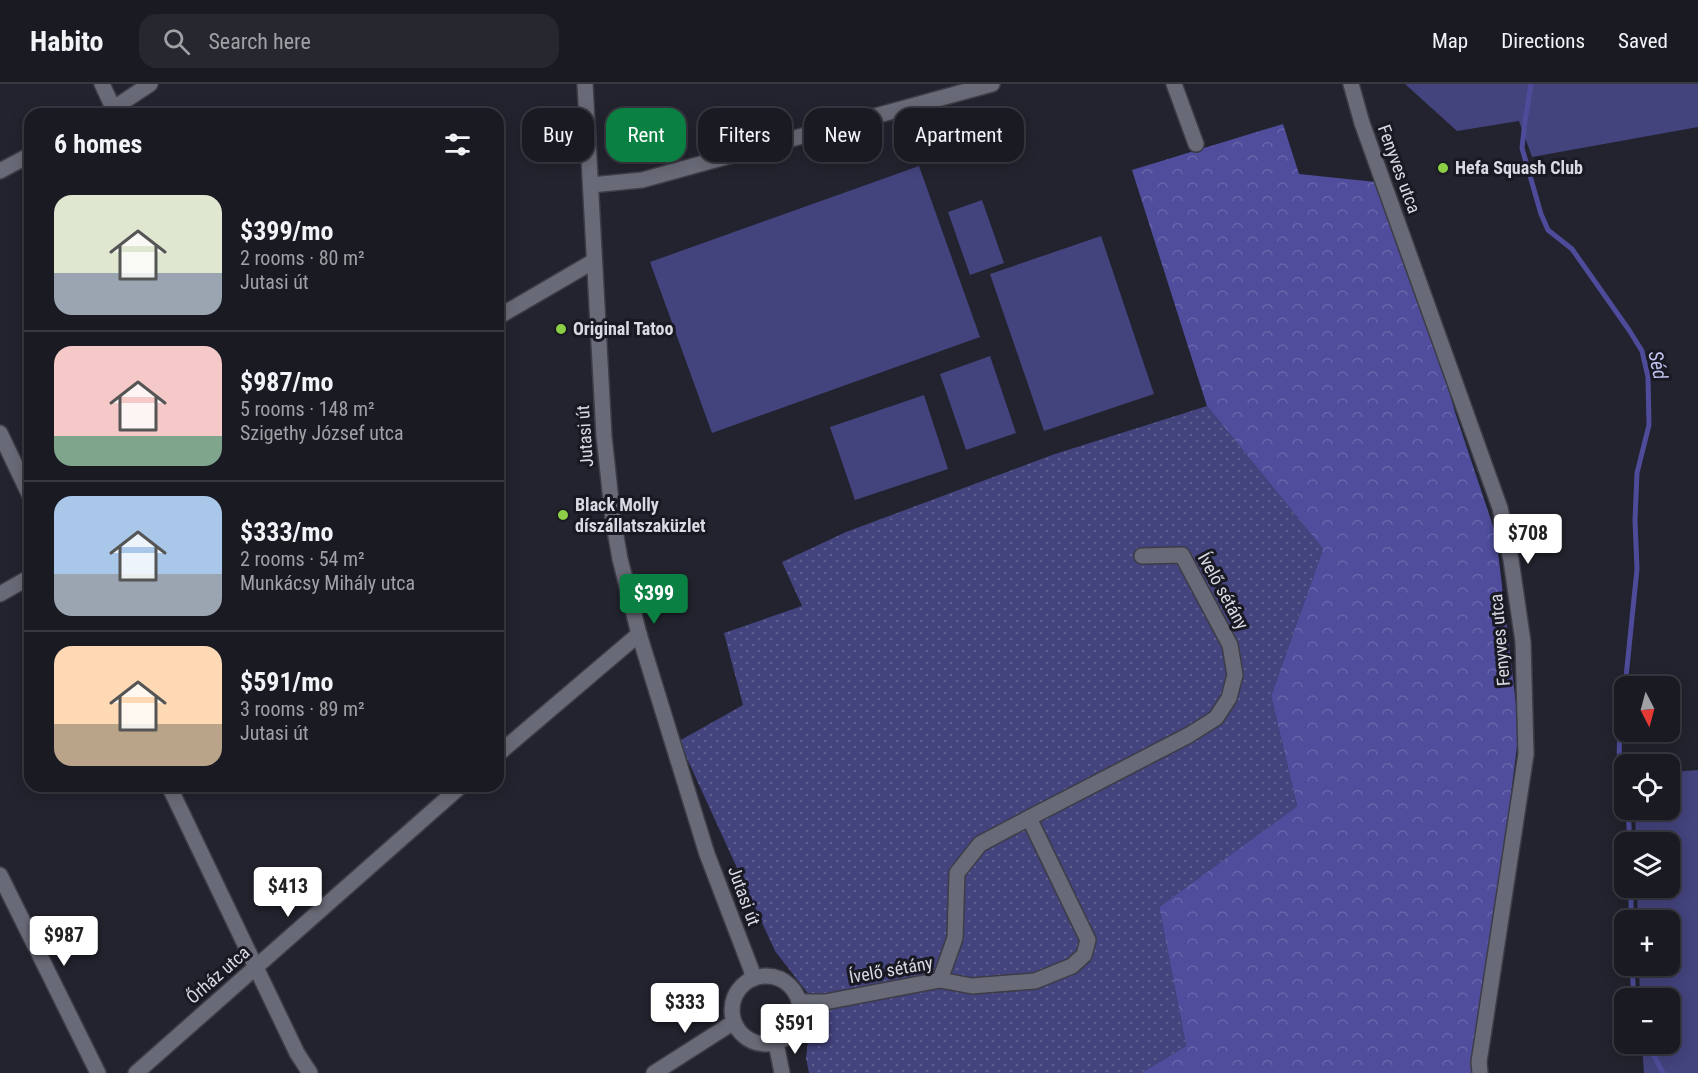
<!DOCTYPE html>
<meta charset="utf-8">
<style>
:root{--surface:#1a1a22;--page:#27272f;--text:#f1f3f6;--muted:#9fa1a5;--line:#383840;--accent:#0b8043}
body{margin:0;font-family:"Roboto Condensed",sans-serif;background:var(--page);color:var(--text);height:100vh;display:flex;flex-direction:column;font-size:22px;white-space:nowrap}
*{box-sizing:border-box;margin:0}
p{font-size:20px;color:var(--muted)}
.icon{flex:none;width:33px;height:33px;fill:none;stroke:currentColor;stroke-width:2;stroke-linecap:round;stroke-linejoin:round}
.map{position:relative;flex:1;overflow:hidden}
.panel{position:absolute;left:24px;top:24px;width:480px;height:684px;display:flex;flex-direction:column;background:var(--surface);border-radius:18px;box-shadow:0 3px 15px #0003,0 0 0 2px var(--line)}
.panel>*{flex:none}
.banner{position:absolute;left:522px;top:24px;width:570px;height:54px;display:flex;gap:12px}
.needle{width:39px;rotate:174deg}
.buttons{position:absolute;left:1614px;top:592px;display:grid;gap:12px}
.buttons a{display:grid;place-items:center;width:66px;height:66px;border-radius:12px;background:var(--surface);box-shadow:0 3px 15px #0003,0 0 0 2px var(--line);font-size:30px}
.price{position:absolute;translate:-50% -51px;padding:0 14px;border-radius:6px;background:#fff;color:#222;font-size:20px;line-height:39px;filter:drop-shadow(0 2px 3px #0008)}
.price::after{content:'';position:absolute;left:50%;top:36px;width:18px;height:14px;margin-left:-9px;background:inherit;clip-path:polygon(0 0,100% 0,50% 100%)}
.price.selected{background:var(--accent);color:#fff}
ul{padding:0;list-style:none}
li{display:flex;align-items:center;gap:18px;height:150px;padding:0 30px}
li+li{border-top:2px solid var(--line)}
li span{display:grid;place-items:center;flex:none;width:168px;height:120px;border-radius:18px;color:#555}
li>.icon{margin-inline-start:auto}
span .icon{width:72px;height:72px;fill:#fffc;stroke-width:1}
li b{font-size:26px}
h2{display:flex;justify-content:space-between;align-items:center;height:72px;padding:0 30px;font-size:26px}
.pill{padding:0 21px;border-radius:18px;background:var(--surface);box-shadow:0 3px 15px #0003,0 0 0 2px var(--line);font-size:21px;line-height:54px}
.pill.selected{background:var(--accent);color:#fff}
header{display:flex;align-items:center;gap:36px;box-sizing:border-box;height:84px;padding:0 30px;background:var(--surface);border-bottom:2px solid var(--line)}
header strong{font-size:28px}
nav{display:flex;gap:33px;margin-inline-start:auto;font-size:21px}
.search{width:420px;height:54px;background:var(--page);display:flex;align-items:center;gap:15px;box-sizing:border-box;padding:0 21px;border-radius:18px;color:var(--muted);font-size:22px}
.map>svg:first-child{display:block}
.grass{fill:url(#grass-dots)}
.forest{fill:url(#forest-crowns)}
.garden{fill:#43437d}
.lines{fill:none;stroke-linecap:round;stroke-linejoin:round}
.stream{stroke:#4e4c9a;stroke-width:5}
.minor-casing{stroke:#3d3d47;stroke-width:18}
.tertiary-casing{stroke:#3d3d47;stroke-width:18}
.minor{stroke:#696a77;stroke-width:15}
.tertiary{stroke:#696a77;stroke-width:15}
.poi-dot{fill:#8cce45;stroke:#191924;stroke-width:2}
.labels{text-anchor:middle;stroke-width:6;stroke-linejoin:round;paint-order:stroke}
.poi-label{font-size:18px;font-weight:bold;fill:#d9dae1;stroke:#191924;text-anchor:start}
.street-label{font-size:18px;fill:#d9dae1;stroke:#191924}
.water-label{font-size:20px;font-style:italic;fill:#c0c3ef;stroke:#191924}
</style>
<header>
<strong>Habito</strong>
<div class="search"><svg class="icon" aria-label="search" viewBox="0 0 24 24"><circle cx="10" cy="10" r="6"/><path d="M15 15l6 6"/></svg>Search here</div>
<nav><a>Map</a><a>Directions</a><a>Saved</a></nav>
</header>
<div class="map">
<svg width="1698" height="989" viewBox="0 0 1698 989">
<defs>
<pattern id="grass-dots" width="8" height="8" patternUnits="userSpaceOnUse" patternTransform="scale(1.5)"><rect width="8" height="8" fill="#43437d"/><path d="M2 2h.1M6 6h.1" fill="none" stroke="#5e5e8f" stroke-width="1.8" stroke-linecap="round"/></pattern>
<pattern id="forest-crowns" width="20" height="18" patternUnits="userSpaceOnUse" patternTransform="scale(1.5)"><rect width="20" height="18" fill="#4f4d9c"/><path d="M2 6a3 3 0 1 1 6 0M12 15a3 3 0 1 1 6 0" fill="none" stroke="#6866aa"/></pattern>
</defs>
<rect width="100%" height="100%" fill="#22232e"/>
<!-- grass -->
<path class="grass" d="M1207,322L1323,465L1271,612L1297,722L1159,823L1186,962L1141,989H809L806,974L813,916L775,867L679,657L743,621L724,549L802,522L782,478L846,448L1055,370Z"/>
<!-- forest -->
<path class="forest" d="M1283,40L1299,90L1376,98L1411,170L1455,328L1496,451L1519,646L1483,936L1482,989H1141L1186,962L1159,823L1297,722L1271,612L1323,465L1207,322L1132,86Z"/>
<!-- garden -->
<path class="garden" d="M1405,0H1698V43L1532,73L1519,37L1457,47Z
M919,82L980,253L712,349L650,178Z
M982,116L1004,179L970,191L948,128Z
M1101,152L1154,310L1044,347L990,190Z
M990,272L1016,349L966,366L940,290Z
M924,311L948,385L855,416L830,343Z
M1698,686V989H1644L1642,960H1670V915H1640L1639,882H1670V837H1638L1637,804H1670V759H1636L1635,726H1670V688Z"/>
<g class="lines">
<!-- stream -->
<path class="stream" d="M1531,0L1525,37L1522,64L1541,130L1548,146L1572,165L1629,246L1642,267L1648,293L1649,341L1637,389L1635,436L1637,485L1625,603
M1624,607C1621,639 1615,675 1624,707
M1628,726L1630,759
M1631,804V837
M1632,882L1634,915
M1648,960L1663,989"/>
<defs>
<path id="minor" d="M102,0L116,30
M1174,0L1196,60
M1351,0L1362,39L1500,424L1511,476L1523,558L1526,670L1479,978L1480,989
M105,30L150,0
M0,87L30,71
M591,101L642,96L992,0
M498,233L594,177
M0,349L30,412
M0,510L30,493
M498,670L639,550
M169,702L297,969L310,989
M0,791L98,989
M940,896L955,854L957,789L980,760L1029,734
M799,918H825L940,896L972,902L1035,897L1072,882L1084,871L1088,856L1029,734L1189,651L1216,634L1229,614L1235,591L1230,561L1182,471L1142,472
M136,989L461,702"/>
<path id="tertiary" d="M585,0L604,352L613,435L620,475L639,550L707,770L751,885L753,895
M732 926a34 34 0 1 1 68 0a34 34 0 1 1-68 0Z
M776,959L782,989
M654,989L734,938"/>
</defs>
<!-- minor casing -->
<use href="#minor" class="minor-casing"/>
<!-- tertiary casing -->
<use href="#tertiary" class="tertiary-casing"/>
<!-- minor -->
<use href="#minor" class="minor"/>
<!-- tertiary -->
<use href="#tertiary" class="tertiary"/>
</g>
<!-- markers -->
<g class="poi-dot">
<circle cx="1443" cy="84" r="6"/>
<circle cx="561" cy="245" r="6"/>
<circle cx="563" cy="431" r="6"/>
</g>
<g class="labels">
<!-- poi labels -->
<g class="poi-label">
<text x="1455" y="90">Hefa Squash Club</text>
<text x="573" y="251">Original Tatoo</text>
<text x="575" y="427">Black Molly<tspan x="575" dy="21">díszállatszaküzlet</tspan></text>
</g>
<!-- street labels -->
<g class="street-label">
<text transform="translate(1399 85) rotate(70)" y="6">Fenyves utca</text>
<text transform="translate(585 352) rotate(-94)" y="6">Jutasi út</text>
<text transform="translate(1223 507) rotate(61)" y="6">Ívelő sétány</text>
<text transform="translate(1500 556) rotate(-95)" y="6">Fenyves utca</text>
<text transform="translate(744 812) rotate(70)" y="6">Jutasi út</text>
<text transform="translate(891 886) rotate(-10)" y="6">Ívelő sétány</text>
<text transform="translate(218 891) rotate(-41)" y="6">Őrház utca</text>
</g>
<!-- water labels -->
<g class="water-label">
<text transform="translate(1658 281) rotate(78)" y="7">Séd</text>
</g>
</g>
</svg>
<div class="buttons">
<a><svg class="needle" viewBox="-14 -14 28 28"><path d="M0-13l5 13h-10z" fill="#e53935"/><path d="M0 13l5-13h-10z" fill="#9fa1a5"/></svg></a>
<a><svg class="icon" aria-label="locate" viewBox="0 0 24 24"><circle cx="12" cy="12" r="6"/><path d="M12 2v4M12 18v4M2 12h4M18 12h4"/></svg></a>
<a><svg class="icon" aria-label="layers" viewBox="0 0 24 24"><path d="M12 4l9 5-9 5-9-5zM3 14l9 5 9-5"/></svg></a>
<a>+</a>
<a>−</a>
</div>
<b class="price" style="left:1528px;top:481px">$708</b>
<b class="price selected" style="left:654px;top:541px">$399</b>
<b class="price" style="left:288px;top:834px">$413</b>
<b class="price" style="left:64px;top:883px">$987</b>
<b class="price" style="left:685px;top:950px">$333</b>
<b class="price" style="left:795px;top:971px">$591</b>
<div class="banner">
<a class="pill">Buy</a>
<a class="pill selected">Rent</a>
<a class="pill">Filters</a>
<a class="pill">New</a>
<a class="pill">Apartment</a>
</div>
<section class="panel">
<h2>6 homes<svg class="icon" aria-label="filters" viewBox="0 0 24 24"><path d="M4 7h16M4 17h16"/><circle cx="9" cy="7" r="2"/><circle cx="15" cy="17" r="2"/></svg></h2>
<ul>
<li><span style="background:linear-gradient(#dfe7d0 65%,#9aa5b1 0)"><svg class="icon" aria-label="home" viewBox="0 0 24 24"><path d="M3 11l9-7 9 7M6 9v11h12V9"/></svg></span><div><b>$399/mo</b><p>2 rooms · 80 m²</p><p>Jutasi út</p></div></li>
<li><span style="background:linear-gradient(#f6c9c9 75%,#7fa58c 0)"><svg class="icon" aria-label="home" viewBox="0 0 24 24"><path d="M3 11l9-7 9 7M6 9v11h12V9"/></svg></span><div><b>$987/mo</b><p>5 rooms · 148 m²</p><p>Szigethy József utca</p></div></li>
<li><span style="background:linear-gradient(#a9c7e8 65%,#9aa5b1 0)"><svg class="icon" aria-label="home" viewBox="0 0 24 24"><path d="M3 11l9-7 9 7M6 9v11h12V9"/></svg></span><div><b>$333/mo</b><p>2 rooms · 54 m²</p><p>Munkácsy Mihály utca</p></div></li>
<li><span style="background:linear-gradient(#ffd9b3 65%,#b9a48a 0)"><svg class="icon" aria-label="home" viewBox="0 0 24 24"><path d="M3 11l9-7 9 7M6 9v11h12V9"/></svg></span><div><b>$591/mo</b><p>3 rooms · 89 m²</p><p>Jutasi út</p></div></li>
</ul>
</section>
</div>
